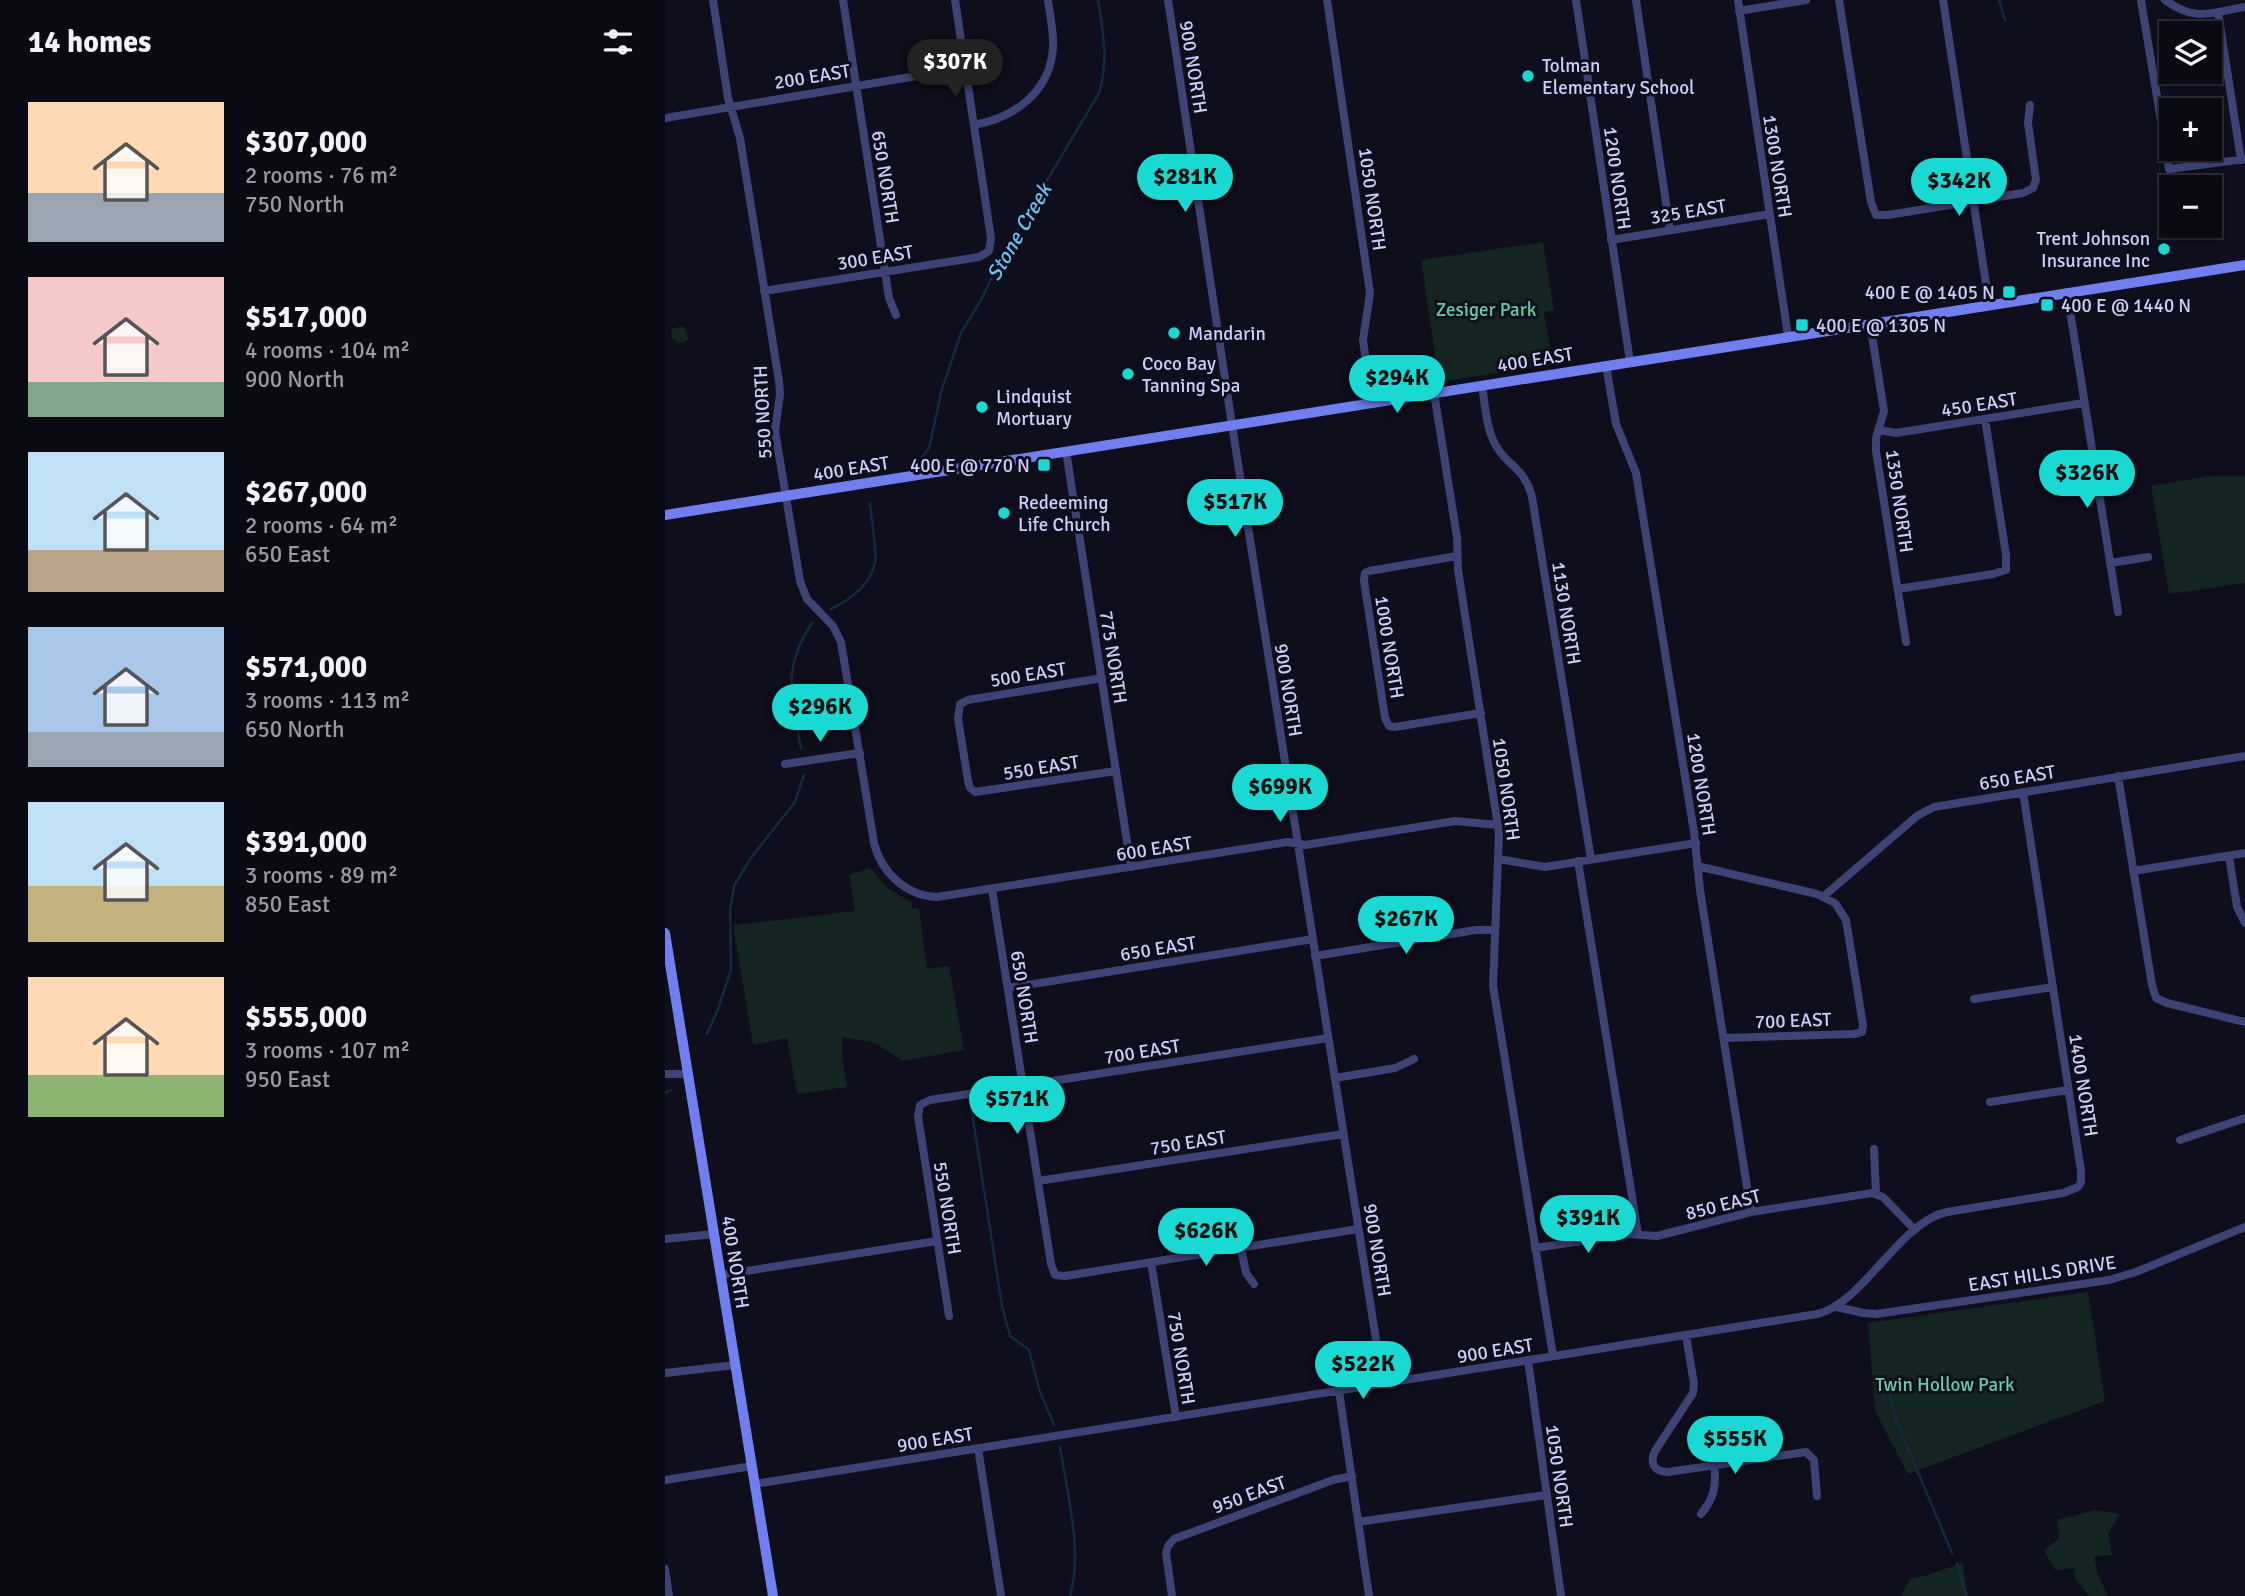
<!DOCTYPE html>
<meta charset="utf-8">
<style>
:root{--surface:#0a0a15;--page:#13131e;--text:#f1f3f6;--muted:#999aa0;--line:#2a2b34;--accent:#1ad9d3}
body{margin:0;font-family:Signika,sans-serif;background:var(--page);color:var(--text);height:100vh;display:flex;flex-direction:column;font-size:26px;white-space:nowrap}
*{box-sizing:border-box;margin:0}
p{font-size:23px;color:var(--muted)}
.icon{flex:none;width:38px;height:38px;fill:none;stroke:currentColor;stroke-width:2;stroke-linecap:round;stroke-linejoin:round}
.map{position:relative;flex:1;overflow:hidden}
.drawer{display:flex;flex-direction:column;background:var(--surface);width:665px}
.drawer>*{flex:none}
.controls{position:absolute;left:1494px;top:21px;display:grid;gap:14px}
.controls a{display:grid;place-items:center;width:63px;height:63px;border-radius:0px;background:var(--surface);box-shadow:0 2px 5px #0004,0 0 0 2px var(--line);font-size:35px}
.price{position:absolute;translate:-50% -60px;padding:0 16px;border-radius:24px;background:var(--accent);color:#111;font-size:23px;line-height:46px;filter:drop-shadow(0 2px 4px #0008)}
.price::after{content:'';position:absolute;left:50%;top:42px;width:21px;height:16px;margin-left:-10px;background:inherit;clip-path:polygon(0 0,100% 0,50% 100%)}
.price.selected{background:#222;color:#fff}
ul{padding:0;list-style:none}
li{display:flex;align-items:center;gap:21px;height:175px;padding:0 28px}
li span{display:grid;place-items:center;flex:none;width:196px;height:140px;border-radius:0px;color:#555}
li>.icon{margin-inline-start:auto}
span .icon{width:84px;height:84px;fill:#fffc;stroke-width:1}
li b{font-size:30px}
h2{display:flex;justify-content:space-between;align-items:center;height:84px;padding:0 28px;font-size:30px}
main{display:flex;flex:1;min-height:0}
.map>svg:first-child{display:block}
.green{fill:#122522}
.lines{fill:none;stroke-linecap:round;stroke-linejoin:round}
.stream{stroke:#132b40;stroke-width:2.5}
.minor{stroke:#3e4375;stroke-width:8}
.secondary{stroke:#717eee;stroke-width:10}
.poi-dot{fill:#1ad9d3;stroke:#0e0e1c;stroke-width:2.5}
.labels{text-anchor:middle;stroke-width:6;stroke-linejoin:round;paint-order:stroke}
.poi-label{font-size:19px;fill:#cecff9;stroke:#0e0e1c;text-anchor:start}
.street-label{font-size:19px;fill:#cecff9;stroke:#0e0e1c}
.park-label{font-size:19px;fill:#64cfa6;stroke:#0e0e1c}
.water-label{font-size:21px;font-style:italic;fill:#69c1ed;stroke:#0e0e1c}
</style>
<main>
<section class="drawer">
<h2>14 homes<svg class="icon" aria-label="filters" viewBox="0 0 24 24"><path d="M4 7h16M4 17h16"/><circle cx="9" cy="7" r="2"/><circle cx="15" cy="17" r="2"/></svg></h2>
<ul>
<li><span style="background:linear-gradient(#ffd9b3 65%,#9aa5b1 0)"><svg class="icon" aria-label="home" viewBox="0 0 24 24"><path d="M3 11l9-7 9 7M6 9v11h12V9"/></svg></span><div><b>$307,000</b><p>2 rooms · 76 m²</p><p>750 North</p></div></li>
<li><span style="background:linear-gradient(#f6c9c9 75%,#7fa58c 0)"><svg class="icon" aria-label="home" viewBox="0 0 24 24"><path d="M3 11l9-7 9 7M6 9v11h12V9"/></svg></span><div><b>$517,000</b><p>4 rooms · 104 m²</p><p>900 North</p></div></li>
<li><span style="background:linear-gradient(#bfe0f5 70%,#b9a48a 0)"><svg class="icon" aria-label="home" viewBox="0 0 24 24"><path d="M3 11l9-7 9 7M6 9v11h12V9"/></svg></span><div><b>$267,000</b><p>2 rooms · 64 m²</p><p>650 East</p></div></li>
<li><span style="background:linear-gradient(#a9c7e8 75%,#9aa5b1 0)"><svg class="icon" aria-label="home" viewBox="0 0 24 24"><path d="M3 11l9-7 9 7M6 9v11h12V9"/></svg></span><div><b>$571,000</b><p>3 rooms · 113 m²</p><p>650 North</p></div></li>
<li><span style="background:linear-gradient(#bfe0f5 60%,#c2b280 0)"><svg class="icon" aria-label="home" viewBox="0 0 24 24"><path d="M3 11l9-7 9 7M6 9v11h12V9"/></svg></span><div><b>$391,000</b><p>3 rooms · 89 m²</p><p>850 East</p></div></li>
<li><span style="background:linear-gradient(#ffd9b3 70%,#8fb573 0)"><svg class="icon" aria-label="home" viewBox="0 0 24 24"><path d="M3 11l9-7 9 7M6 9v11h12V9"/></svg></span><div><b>$555,000</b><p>3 rooms · 107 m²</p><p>950 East</p></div></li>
</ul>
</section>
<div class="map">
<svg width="1580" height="1596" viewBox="0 0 1580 1596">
<rect width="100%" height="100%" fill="#0e0e1c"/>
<!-- green -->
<path class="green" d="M878,242L889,310L879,312L888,364L774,382L756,260Z
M18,326L24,338L20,342L13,343L7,338L6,329Z
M1545,476H1580V583L1504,594L1486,486Z
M205,868L223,888L247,903V908L254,909L262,969L284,966L299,1050L238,1061L210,1043L177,1037V1056L182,1087L132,1094L122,1038L88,1045L68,925L190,911L184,875Z
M1423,1292L1440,1401L1243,1474L1210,1411L1203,1323Z
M1431,1510L1455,1514L1443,1533L1447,1555L1429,1556L1432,1572L1443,1596H1424L1410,1578L1409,1568L1390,1570L1379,1551L1394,1538L1392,1520Z
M1298,1563L1302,1596H1236L1245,1579C1264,1576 1280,1568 1298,1563Z"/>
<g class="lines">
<!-- stream -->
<path class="stream" d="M1334,0L1340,20
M253,463L264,448L277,389L296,333L316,300L337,256L434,93C444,61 438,32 433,0
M166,609C185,600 205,585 210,563C212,551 206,517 205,503
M136,748C127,698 116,669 147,623
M42,1034L53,1009L66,970L65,910L69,886L85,859L130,802L139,775
M0,1093L6,1090
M306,1106L337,1306L345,1336L364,1350L375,1392L389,1425
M1224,1391L1231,1420L1287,1553
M395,1447C402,1492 418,1551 405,1596
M1292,1563L1302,1596"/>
<!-- minor -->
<path class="minor" d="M48,0L63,98L75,138L114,381L115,394L110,431L135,581L142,599L168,626L176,642L209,843C216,872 241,896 272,897L623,842L640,845L790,821L833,825
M178,0L220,272L224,298L231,315
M503,0L567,425L718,1384
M662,0L705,293L698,340L707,403
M911,0L965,362
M971,0L1005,230
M1073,0L1123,336
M1174,0L1206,202L1211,215H1223L1358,193L1368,188L1371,180L1363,123L1365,105
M1278,0L1324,304
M1476,0L1504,169L1580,159
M1500,0C1530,22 1545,13 1580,7
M1074,11L1141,0
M1553,12L1576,160
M0,118L300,68
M309,125C349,118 385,92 388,48C389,32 385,16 383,0
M946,240L1105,214
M99,291L314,257L324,251L326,238L290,0
M1402,292L1453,612
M1205,323L1219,411L1211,438V451L1241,642
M941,365L951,424L971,473L1029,832L1035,890L1086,1212
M817,385C820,404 821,427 830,444C842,467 859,466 867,497L926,859
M769,393L792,537L793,570L834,833L828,986L888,1356
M1214,430L1231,433L1419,403
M401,451L466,867
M792,556L704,571L700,573L699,581L720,718L724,726L730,727L816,713
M1445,563L1483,557
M1233,589L1328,574L1341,570V555L1320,419
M437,678L303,700L295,704L293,718L303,781L305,788L310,792L451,771
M120,764L195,753
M1453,776L1487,985L1491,998L1502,1003L1580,1022
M1564,856L1572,907L1580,923
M834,859L880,867L1031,843
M913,861L973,1234
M1032,866L1152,894L1170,903L1181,920L1198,1025L1197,1032L1189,1034L1059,1038
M1468,871L1580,853
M327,889L386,1264L390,1275L400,1276L693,1229
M1159,896L1252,816L1269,807L1580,756
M650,956L811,930H830
M343,988L648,939
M1309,999L1388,987
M0,1074H23
M670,1078L730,1068L749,1059
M1325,1102L1403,1090
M1515,1140L1580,1118
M1209,1149L1211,1194
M373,1181L678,1134
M0,1239L49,1234
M576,1248L581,1273L589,1284
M870,1248L962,1234L992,1236L1086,1212L1207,1193L1218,1197L1250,1230
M486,1262L511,1417
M56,1275L272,1241
M1172,1307L1198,1313L1211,1314L1444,1280L1471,1272L1580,1227
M284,1316L253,1116L255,1105L265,1100L663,1038
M1021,1335L1029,1384L1028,1393L990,1451C984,1464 990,1472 1003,1472L1141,1452L1149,1460L1152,1496
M863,1360L896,1596
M0,1373L70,1365
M674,1391L704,1596
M313,1448L336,1596
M0,1480L87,1466
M90,1484L1152,1314C1199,1303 1234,1222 1282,1212L1398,1193L1413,1187L1416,1182V1171L1358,792
M1036,1514C1049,1499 1052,1484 1049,1465
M693,1522L881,1495
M0,1569L4,1596
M507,1596L501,1553L503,1546L509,1539L668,1480L687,1476"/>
<!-- secondary -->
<path class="secondary" d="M0,515L1580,265
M0,933L108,1596"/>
</g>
<!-- markers -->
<g class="poi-dot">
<circle cx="863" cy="76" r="7"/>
<circle cx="1499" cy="249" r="7"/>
<rect x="1337" y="285" width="14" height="14" rx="3.5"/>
<rect x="1375" y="298" width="14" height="14" rx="3.5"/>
<rect x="1130" y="318" width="14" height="14" rx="3.5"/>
<circle cx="509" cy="333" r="7"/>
<circle cx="463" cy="374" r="7"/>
<circle cx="317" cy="407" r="7"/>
<rect x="372" y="458" width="14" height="14" rx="3.5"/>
<circle cx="339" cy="513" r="7"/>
</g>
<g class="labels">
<!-- poi labels -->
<g class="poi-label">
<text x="877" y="72">Tolman<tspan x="877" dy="22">Elementary School</tspan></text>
<text x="1485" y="245" text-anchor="end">Trent Johnson<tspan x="1485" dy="22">Insurance Inc</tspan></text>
<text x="1330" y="299" text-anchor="end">400 E @ 1405 N</text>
<text x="1396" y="312">400 E @ 1440 N</text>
<text x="1151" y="332">400 E @ 1305 N</text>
<text x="523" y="340">Mandarin</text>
<text x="477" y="370">Coco Bay<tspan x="477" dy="22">Tanning Spa</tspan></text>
<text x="331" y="403">Lindquist<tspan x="331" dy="22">Mortuary</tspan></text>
<text x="365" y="472" text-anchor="end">400 E @ 770 N</text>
<text x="353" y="509">Redeeming<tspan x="353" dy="22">Life Church</tspan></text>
</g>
<!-- street labels -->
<g class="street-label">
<text transform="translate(529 67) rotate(81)" y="7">900 NORTH</text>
<text transform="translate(147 76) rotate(-9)" y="7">200 EAST</text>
<text transform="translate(1113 166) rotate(81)" y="7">1300 NORTH</text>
<text transform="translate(221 177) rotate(81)" y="7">650 NORTH</text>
<text transform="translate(953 178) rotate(82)" y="7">1200 NORTH</text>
<text transform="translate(708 199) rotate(82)" y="7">1050 NORTH</text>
<text transform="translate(1023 211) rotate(-9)" y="7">325 EAST</text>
<text transform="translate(210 257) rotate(-9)" y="7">300 EAST</text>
<text transform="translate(870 359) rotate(-9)" y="7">400 EAST</text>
<text transform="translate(1314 404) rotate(-9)" y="7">450 EAST</text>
<text transform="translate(97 412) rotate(-93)" y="7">550 NORTH</text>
<text transform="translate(186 468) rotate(-9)" y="7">400 EAST</text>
<text transform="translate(1235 501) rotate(82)" y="7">1350 NORTH</text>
<text transform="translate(902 613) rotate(81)" y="7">1130 NORTH</text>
<text transform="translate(725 647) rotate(81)" y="7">1000 NORTH</text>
<text transform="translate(449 657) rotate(81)" y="7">775 NORTH</text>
<text transform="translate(363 674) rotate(-9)" y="7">500 EAST</text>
<text transform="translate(624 690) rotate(81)" y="7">900 NORTH</text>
<text transform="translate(376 767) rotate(-9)" y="7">550 EAST</text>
<text transform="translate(1352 777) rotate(-9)" y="7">650 EAST</text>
<text transform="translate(1037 784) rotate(81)" y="7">1200 NORTH</text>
<text transform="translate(842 789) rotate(82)" y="7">1050 NORTH</text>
<text transform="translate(489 848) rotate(-9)" y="7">600 EAST</text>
<text transform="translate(493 948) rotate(-9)" y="7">650 EAST</text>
<text transform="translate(360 997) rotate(81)" y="7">650 NORTH</text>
<text transform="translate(1128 1020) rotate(-2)" y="7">700 EAST</text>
<text transform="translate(477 1051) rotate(-9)" y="7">700 EAST</text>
<text transform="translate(1419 1085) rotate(81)" y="7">1400 NORTH</text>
<text transform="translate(523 1142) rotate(-9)" y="7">750 EAST</text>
<text transform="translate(1058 1204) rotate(-14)" y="7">850 EAST</text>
<text transform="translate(283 1208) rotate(81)" y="7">550 NORTH</text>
<text transform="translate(713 1250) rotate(81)" y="7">900 NORTH</text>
<text transform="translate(71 1262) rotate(81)" y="7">400 NORTH</text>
<text transform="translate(1377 1273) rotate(-9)" y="7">EAST HILLS DRIVE</text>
<text transform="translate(830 1350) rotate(-9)" y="7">900 EAST</text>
<text transform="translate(517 1358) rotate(81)" y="7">750 NORTH</text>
<text transform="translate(270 1439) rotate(-9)" y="7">900 EAST</text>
<text transform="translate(895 1476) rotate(82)" y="7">1050 NORTH</text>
<text transform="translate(584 1494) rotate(-20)" y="7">950 EAST</text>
</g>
<!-- park labels -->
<g class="park-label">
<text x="821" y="316">Zesiger Park</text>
<text x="1280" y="1391">Twin Hollow Park</text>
</g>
<!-- water labels -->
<g class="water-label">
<text transform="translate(354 232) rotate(-60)" y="7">Stone Creek</text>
</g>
</g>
</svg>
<div class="controls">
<a><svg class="icon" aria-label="layers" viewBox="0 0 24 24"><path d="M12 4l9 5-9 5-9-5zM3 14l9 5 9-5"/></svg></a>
<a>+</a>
<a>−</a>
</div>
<b class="price selected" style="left:290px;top:99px">$307K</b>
<b class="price" style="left:520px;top:214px">$281K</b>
<b class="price" style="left:1294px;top:218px">$342K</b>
<b class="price" style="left:732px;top:415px">$294K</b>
<b class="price" style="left:1422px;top:510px">$326K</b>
<b class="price" style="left:570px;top:539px">$517K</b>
<b class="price" style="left:155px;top:744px">$296K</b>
<b class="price" style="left:615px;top:824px">$699K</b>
<b class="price" style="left:741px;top:956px">$267K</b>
<b class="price" style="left:352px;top:1136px">$571K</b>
<b class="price" style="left:923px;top:1255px">$391K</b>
<b class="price" style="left:541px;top:1268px">$626K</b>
<b class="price" style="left:698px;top:1401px">$522K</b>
<b class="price" style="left:1070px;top:1476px">$555K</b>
</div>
</main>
